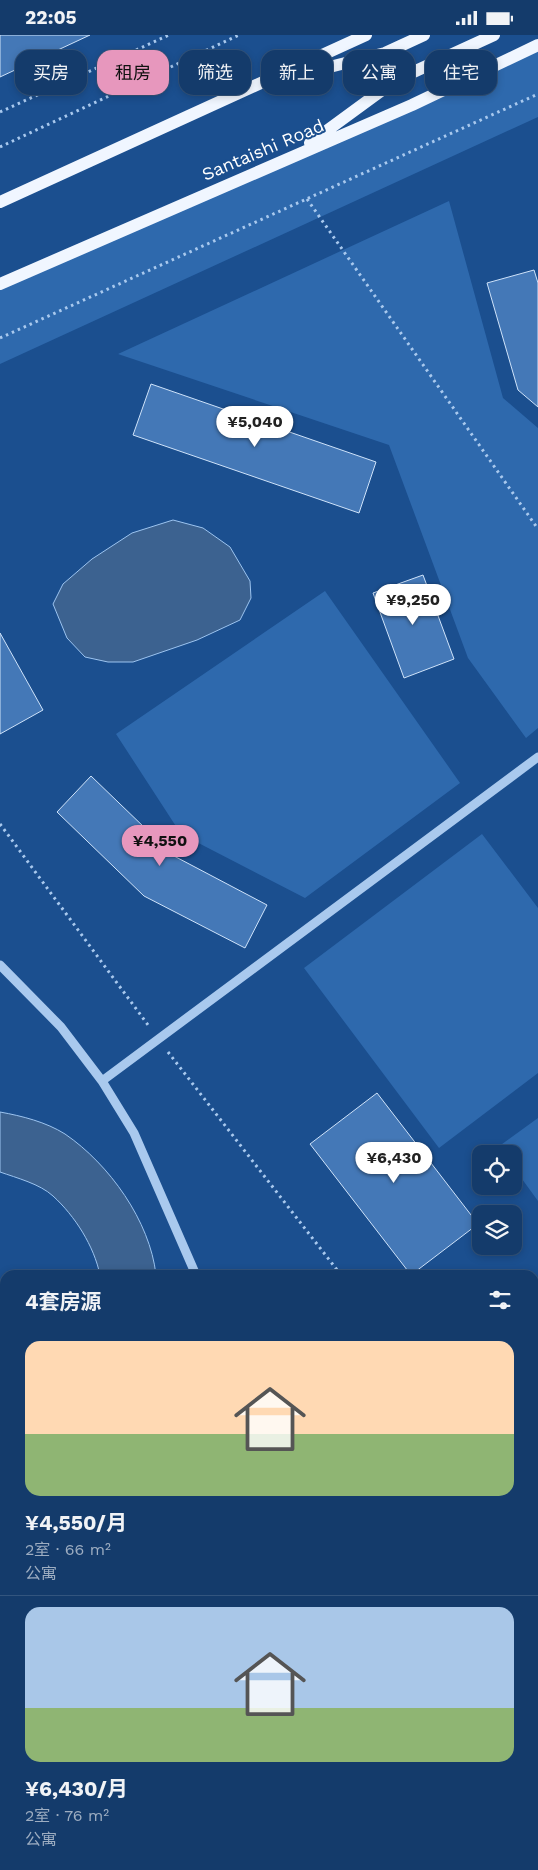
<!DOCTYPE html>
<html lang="zh">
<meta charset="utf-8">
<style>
:root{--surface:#143b6b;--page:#214673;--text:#f1f3f6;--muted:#9dadc1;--line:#33557e;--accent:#e797bd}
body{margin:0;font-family:"Work Sans","Noto Sans SC",sans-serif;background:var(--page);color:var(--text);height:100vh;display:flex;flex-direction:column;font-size:19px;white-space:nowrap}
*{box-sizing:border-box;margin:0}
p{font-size:16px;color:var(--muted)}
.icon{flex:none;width:28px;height:28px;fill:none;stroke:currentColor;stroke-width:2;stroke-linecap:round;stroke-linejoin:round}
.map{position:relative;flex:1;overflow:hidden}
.details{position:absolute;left:0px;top:1235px;width:539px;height:600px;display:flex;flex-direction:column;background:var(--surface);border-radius:15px 15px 0 0;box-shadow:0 2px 8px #0003,0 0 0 1px var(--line)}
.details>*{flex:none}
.guide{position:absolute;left:15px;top:15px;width:509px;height:45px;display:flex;gap:10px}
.fabs{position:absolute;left:472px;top:1110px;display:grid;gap:10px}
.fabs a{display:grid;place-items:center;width:50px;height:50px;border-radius:10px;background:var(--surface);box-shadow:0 2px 8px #0003,0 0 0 1px var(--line);font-size:25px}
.price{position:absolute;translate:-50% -42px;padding:0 11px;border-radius:18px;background:#fff;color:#222;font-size:16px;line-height:32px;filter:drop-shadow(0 1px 2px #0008)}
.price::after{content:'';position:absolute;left:50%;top:30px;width:15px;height:11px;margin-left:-8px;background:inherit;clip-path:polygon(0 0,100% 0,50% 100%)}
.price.on{background:var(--accent);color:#111}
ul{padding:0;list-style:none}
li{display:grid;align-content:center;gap:10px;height:265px;padding:0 25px}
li+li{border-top:1px solid var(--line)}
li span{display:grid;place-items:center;height:155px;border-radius:15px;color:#555}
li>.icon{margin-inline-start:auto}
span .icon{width:90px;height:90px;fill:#fffc;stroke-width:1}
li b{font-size:21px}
h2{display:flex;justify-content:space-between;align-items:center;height:60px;padding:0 25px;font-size:21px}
.chip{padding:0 18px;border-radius:15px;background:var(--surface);box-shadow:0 2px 8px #0003,0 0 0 1px var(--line);font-size:18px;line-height:45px}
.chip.on{background:var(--accent);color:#111}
.status{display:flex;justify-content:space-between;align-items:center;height:35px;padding:0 25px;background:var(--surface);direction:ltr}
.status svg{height:14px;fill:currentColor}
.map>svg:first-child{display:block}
.green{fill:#2e69ad}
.water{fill:#3c6290;stroke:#9cc4f0}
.building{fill:#4478b7;stroke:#cfe3fa}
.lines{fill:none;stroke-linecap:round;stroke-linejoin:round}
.path{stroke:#a9c9ee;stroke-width:3;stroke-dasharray:2.5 4;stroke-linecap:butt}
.minor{stroke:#a9c9ee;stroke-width:9}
.major{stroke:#f0f6ff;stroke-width:12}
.labels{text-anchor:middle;stroke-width:4;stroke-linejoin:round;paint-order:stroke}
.street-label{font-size:18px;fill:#fff;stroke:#1b4f8f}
</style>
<div class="status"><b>22:05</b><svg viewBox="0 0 49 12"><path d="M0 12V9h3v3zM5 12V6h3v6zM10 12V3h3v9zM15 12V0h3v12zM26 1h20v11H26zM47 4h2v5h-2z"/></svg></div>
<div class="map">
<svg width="538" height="1835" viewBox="0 0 538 1835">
<rect width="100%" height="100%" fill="#1b4f8f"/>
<!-- green -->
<path class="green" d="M538,11V82L0,329V249Z
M449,166L503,363L538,393V693L526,703L468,623L389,410L118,319Z
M325,556L460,748L305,863L181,799L116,699Z
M482,799L538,873V1038L439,1113L304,933Z
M538,1083V1166L514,1133V1119H504L498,1112Z
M0,1533L5,1534V1830H359V1835H0Z"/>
<!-- water -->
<path class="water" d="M173,485L203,493L230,512L250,546L251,563L240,585L197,605L133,627H108L85,622L67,603L53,569L63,549L92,524L132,498Z
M0,1077C22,1081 46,1087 65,1099C109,1129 150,1186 156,1240H100C94,1211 75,1181 53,1161C40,1149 17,1143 0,1137Z
M203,1830H302L300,1835H199Z"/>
<!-- building -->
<path class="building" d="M0,0H90L0,42Z
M534,235L538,248V372L518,355L487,248Z
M151,349L376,427L359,478L133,400Z
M423,540L454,624L404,643L373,558Z
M0,598L43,675L0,699Z
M91,741L174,821L267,870L245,913L144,861L57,777Z
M377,1058L478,1189L411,1240L310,1109Z"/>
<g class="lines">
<!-- path -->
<path class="path" d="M0,77L169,0
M0,112L239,0
M307,164L538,494
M0,303L538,59
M0,789L148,990
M168,1017L341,1240
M0,1418L5,1419
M534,1461L538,1464
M534,1638L538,1640
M0,1745L5,1746"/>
<!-- minor -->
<path class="minor" d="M0,930L61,992L102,1046
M196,1240L134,1098L102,1046L538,722
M534,1548L538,1551"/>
<!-- major -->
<path class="major" d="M286,43L385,18L424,0
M310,108L396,45L494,0
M0,167L366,0
M0,249L412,70L538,10"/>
</g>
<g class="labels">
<!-- street labels -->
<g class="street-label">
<text transform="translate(263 115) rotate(-23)" y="6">Santaishi Road</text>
</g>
</g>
</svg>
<div class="fabs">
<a><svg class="icon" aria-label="locate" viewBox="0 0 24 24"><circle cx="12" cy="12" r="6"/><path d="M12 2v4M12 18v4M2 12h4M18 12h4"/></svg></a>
<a><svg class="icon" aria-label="layers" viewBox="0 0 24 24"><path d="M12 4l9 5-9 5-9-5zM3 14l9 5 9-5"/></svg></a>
</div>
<b class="price" style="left:255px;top:413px">¥5,040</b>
<b class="price" style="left:413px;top:591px">¥9,250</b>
<b class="price on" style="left:160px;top:832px">¥4,550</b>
<b class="price" style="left:394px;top:1149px">¥6,430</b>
<div class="guide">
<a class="chip">买房</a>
<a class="chip on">租房</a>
<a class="chip">筛选</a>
<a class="chip">新上</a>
<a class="chip">公寓</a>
<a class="chip">住宅</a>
</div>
<section class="details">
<h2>4套房源<svg class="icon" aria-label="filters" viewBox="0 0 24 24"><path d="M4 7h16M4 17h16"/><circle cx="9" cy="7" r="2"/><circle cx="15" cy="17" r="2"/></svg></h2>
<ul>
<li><span style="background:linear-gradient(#ffd9b3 60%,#8fb573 0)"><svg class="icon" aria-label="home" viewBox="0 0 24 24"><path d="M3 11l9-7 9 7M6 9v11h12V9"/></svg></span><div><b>¥4,550/月</b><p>2室 · 66 m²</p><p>公寓</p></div></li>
<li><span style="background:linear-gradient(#a9c7e8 65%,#8fb573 0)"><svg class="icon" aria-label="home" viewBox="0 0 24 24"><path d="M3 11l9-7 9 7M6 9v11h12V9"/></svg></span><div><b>¥6,430/月</b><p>2室 · 76 m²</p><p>公寓</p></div></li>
</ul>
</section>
</div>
